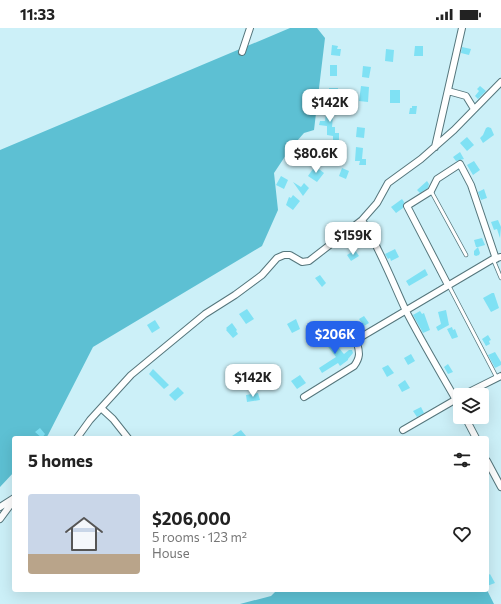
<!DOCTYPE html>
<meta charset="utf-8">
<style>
:root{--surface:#fff;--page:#f2f2f2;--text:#222;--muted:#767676;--line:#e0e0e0;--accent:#2563eb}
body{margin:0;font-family:Commissioner,sans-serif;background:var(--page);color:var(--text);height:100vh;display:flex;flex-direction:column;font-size:15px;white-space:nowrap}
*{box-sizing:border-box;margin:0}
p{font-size:13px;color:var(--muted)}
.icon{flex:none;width:22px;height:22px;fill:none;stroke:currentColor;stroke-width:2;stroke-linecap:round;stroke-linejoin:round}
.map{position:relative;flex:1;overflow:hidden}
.sheet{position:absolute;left:12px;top:408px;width:477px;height:156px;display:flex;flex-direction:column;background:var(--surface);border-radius:4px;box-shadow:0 4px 16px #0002}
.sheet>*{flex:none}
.controls{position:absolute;left:453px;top:360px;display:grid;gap:8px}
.controls a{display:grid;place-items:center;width:36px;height:36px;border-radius:4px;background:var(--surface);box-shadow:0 4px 16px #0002;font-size:20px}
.price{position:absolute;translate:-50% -34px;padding:0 9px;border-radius:8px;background:#fff;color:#222;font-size:13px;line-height:26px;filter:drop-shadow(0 1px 2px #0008)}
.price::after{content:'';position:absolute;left:50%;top:24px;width:12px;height:9px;margin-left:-6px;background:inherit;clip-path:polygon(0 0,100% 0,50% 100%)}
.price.on{background:var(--accent);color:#fff}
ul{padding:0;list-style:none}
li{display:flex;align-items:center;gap:12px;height:100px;padding:0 16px}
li+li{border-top:1px solid var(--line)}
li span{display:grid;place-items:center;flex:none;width:112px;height:80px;border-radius:4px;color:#555}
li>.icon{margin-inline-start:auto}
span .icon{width:48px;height:48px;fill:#fffc;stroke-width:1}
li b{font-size:17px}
h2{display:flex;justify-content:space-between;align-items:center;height:48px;padding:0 16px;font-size:17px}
.status{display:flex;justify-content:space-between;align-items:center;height:28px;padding:0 20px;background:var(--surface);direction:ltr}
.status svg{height:11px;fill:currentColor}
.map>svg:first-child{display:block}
.forest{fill:#5dc0d3}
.building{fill:#7fe1f4}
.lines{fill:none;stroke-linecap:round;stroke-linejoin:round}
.service-casing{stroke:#55767c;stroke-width:4.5}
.minor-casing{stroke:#55767c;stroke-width:8}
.service{stroke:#fff;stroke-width:3}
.minor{stroke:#fff;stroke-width:6}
</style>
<div class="status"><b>11:33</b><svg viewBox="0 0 49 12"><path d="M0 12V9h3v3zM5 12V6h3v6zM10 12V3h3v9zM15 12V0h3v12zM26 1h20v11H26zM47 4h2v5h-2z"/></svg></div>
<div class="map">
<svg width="501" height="576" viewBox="0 0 501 576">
<rect width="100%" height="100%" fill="#ccf0f8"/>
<!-- forest -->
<path class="forest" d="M290,0H317L325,10L314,102L304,105L290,121L274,145L278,182L262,218L93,319L48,407L46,410H14V444L0,459V122Z
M277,562H487L494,576H240L271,568Z"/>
<!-- building -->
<path class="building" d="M332,17L338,18L337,21H341L340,28L331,27Z
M415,18H423V28H414Z
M462,19L471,21L469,27L461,25Z
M386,21L394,22L393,34L385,33Z
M330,37H337V48H330Z
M363,38L371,39L369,50L362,49Z
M361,58L369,59L368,74L359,73Z
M480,58L486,63L478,71L475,68L479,63L477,61Z
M329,60H338V68L329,67Z
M390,62H400V75H390Z
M341,67L348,68V74H340Z
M327,78L336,79L335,88H333L332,99H335V105H339V113H333V108L327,107V98L319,97L320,93H325Z
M412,78H417L416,86H409L410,80H412Z
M357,99L365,100L364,110L356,109Z
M488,99L491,100L494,107L483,115L480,110L483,107L486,100Z
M467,109L474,117L467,123L460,115Z
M356,119L363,120L362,131H366V137H359L360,133H355Z
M325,120H334V127H325Z
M460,124L464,131L456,133L453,129Z
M474,133L480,142L473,147L467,137Z
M315,138L324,145L317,154L308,148Z
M342,140L349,143L346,151L339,148Z
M281,148L288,152L284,161L276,157Z
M427,153L429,156L428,160L420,165L417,162Z
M293,154L301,159L304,155L309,160L303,168Z
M484,161L487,170L481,172L478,164Z
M293,167L300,173L293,182L286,177L289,169L291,170Z
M402,171L404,174L403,178V180L396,185L391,179Z
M498,192L501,199L500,210L497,201L494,202L491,194Z
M482,210L485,217L478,219L480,225L479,227L476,228L474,227V223L478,219H476L474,212Z
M395,221L399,229L391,233L390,230L388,231L385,226Z
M355,222L359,228L351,233L347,227Z
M425,241L428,247L409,258L406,253Z
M320,247L326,255L322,259L315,250Z
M492,265H494L499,280L491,284L483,270Z
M247,281L254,291L246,296L239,286Z
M446,282L449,297L438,303L436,299L441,296L438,284Z
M420,283L422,286L424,285L430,302L423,305L413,287Z
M364,288L369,295L364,298L359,291Z
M296,291L300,301L292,305L287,296Z
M155,292L160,300L152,305L147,297Z
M232,295L237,302L236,303L238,306L233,310L226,302L227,301L226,300Z
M345,297L351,305L346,309L340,301Z
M452,299L453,302L455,301L458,309L452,311L447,301Z
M328,306L343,325L344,326L349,322H352L353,325L348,331V332L340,338L338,335L322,345L319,340L336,329L322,311Z
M488,307L491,312L489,313L490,316L486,318L482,311Z
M495,324L501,334V337L495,340L488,327Z
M411,326L415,333L408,337L404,330Z
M448,336L453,344L448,346L444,339Z
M388,337L394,345L387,349L382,340Z
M153,341L169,357L164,361L149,346Z
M271,344L275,349L267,356L262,350Z
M300,347L306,355L297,361L291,353Z
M405,352L410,360L402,364L398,357Z
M178,359L184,365L175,373L169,367Z
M258,365L260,372L247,374L246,367Z
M421,379L424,385L417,389L413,383Z
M40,400L45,406L42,410L35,404Z
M241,402L246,408L244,410H229Z
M490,546L495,555L487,558V548Z"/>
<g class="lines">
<defs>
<path id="service" d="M431,163L466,227
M493,231L501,250
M449,258L497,350"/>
<path id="minor" d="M242,24L250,0
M448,63L466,68L474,81
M435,119L462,0
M362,192C380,221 392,253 406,283C423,316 442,347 460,379
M448,257L407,178L431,163L437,151L460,136L471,157L496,231
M463,367L501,348
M304,369L354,338C360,330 360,325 357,315L361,309L493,231L501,229
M101,380L113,391L128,410
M465,389L476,410
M403,402L460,369
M77,410L90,392L131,347L205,286L235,267L262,247L277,230L284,227H290L302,234L309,233L362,192L377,175L388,155L421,131L454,102L501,54
M487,433L501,459
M0,479L14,470
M0,491L14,472"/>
</defs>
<!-- service casing -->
<use href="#service" class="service-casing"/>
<!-- minor casing -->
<use href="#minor" class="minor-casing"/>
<!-- service -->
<use href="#service" class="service"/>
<!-- minor -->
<use href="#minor" class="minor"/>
</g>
</svg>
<div class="controls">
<a><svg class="icon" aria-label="layers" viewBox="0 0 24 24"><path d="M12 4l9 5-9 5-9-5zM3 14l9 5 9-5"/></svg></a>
</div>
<b class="price" style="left:330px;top:95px">$142K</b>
<b class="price" style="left:316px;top:146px">$80.6K</b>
<b class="price" style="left:353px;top:228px">$159K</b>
<b class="price on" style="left:335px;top:327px">$206K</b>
<b class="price" style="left:253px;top:370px">$142K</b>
<section class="sheet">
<h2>5 homes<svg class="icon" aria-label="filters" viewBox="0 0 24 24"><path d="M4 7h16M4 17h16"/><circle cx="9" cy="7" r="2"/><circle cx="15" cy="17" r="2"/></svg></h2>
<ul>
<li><span style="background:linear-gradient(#c9d6e8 75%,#b9a48a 0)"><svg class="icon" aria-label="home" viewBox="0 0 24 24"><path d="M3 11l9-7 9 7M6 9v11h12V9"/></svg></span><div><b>$206,000</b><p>5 rooms · 123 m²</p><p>House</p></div><svg class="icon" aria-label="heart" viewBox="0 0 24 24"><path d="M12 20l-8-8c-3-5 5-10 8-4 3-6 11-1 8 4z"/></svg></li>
</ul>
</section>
</div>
